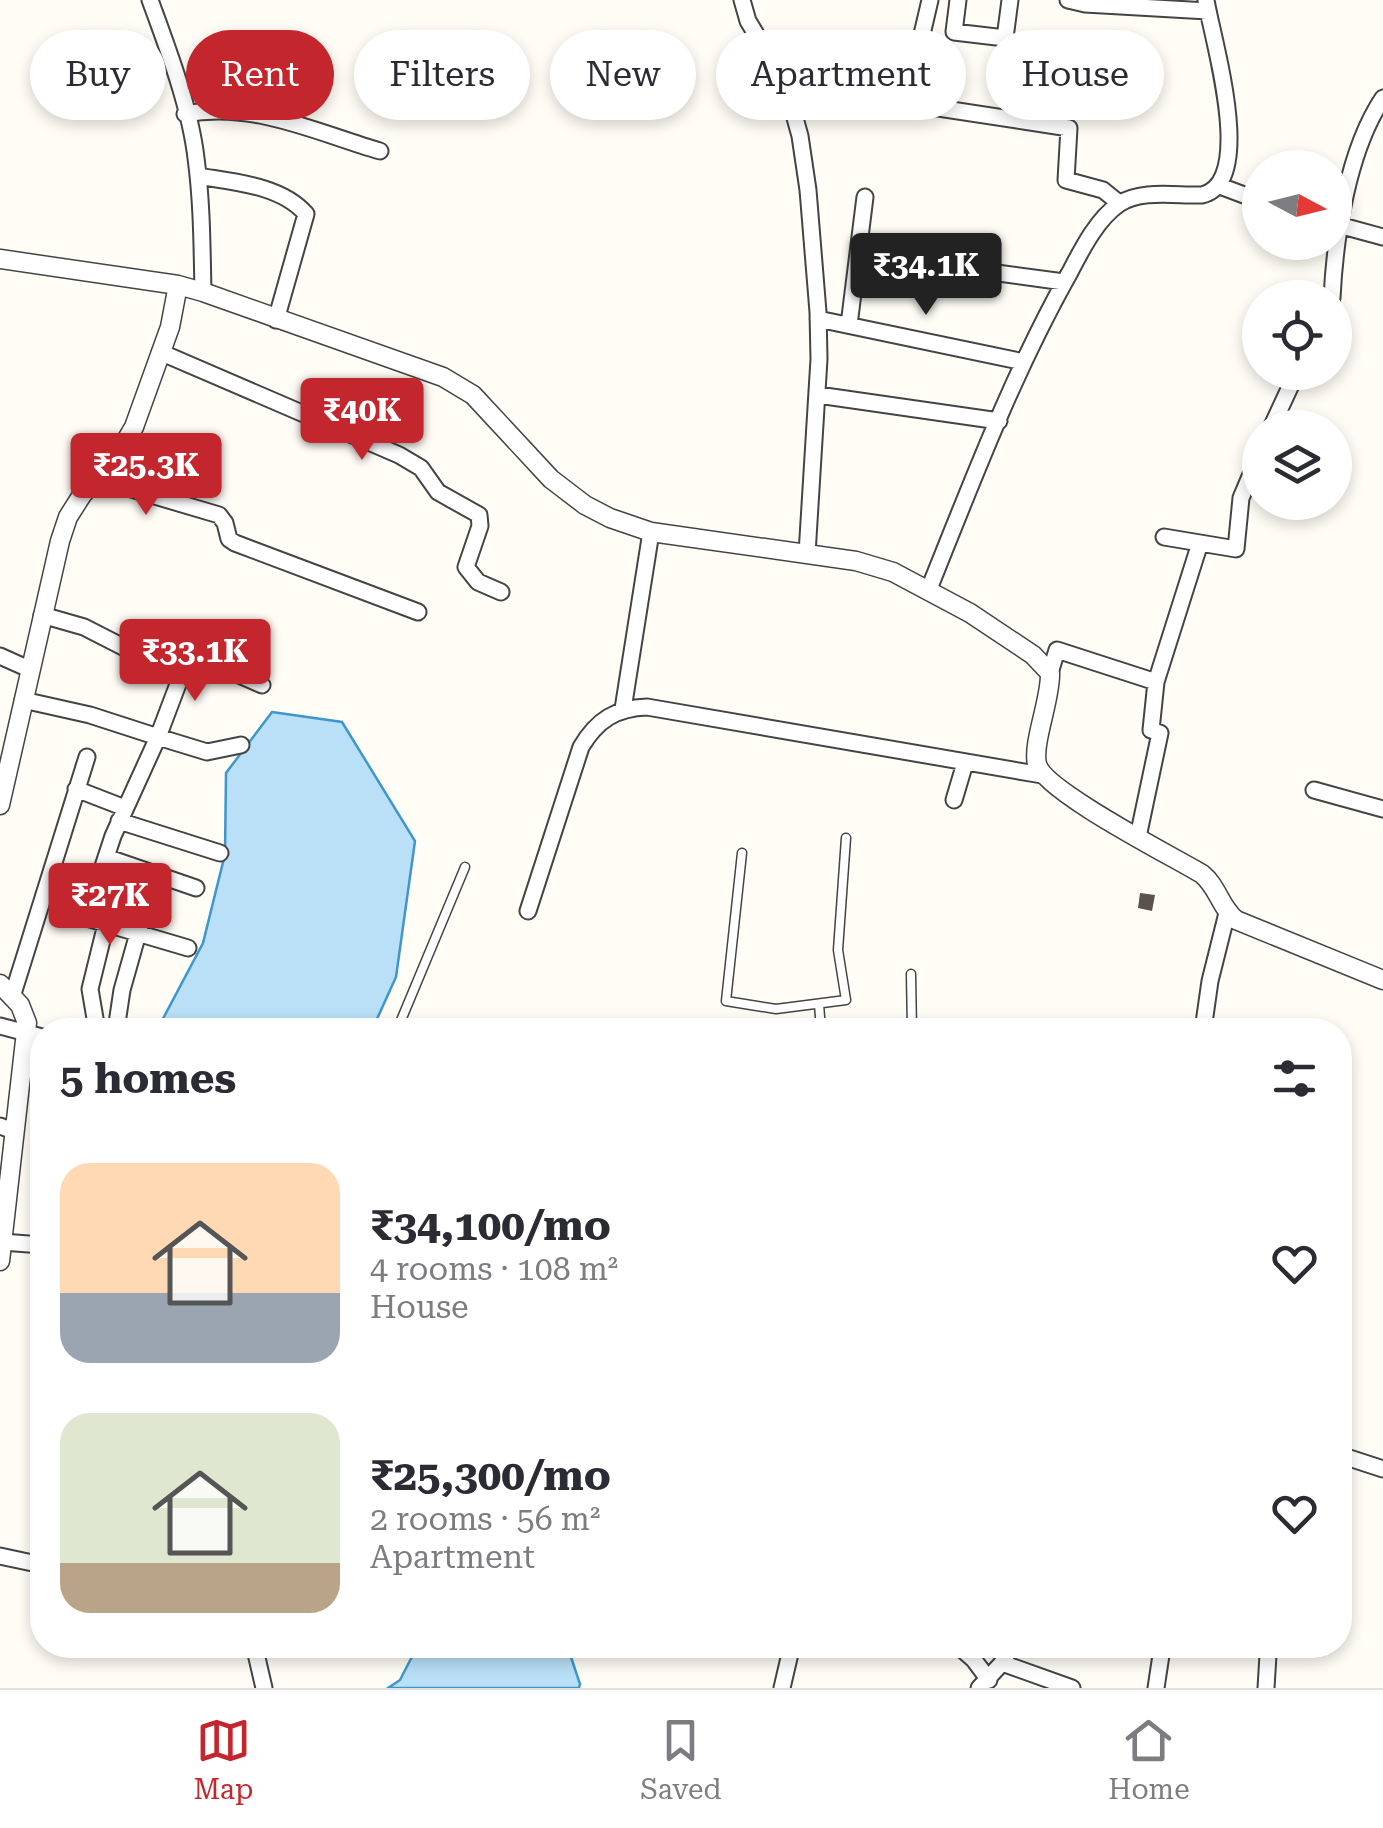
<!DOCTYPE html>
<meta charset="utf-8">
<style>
:root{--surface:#fff;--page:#f2f2f3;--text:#2b2b33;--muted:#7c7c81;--line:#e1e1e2;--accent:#c4262e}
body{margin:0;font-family:"Roboto Serif",serif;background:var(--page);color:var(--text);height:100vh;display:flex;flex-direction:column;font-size:38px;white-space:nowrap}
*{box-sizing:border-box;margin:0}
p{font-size:32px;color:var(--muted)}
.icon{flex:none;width:55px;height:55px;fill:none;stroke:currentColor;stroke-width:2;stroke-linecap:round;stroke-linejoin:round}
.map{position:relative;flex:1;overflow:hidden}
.drawer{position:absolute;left:30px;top:1018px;width:1322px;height:640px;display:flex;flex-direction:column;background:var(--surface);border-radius:40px;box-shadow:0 5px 15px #0003}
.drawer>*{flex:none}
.guide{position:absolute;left:30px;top:30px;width:1325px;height:90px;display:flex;gap:20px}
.needle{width:65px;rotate:97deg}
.fabs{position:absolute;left:1242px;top:150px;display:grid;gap:20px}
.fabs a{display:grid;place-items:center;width:110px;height:110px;border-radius:50%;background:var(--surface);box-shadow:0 5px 15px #0003;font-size:50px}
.price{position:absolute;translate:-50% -85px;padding:0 22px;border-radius:10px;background:var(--accent);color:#fff;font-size:32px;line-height:65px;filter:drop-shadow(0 2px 5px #0008)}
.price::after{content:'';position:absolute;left:50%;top:60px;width:30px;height:22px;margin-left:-15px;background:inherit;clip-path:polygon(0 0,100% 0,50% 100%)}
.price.on{background:#222;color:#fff}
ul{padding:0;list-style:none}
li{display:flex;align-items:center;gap:30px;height:250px;padding:0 30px}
li span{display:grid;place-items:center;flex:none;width:280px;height:200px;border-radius:30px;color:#555}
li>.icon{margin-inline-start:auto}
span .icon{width:120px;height:120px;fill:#fffc;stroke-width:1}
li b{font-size:42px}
h2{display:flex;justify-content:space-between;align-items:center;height:120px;padding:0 30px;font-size:42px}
.tag{padding:0 35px;border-radius:45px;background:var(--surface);box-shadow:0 5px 15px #0003;font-size:35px;line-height:90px}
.tag.on{background:var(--accent);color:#fff}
.dock{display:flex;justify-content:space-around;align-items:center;height:140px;border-top:2px solid var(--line);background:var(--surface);font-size:28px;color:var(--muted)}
.dock a{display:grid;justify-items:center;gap:5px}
.dock .on{color:var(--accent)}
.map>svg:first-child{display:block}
.water{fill:#b9e0f7;stroke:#3f96cf;stroke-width:2.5}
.building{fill:#5a524d}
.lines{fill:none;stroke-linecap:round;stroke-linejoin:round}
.service-casing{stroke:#444;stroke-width:11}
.minor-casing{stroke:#444;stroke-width:19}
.tertiary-casing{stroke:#444;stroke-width:21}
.service{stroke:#fff;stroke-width:8}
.minor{stroke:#fff;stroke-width:15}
.tertiary{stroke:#fff;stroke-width:18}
</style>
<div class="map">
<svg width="1383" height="1688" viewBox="0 0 1383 1688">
<rect width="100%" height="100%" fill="#fffdf5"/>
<!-- water -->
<path class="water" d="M272,712L342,722L415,841L396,977L372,1030H157L203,943L225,854L226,773Z
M418,1645H567L580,1684L579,1688H388L400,1680Z"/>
<!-- building -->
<path class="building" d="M1140,893L1155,895L1152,911L1138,908Z"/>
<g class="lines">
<defs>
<path id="service" d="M742,853L726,1001L776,1009L846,1000L838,950L846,838
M911,974L912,1030
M819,1004L821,1030
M397,1030L465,867"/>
<path id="minor" d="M150,0C168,49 190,107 196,158C202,203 202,247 203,292
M742,0L748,21L785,82L800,136L808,190L818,312L819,359L807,554
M930,0L909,90L912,104L1069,128L1066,180L1103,190L1119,203
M958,0L954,32L1005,38L1010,0
M1068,0L1085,4L1208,11
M185,114C253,101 315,132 380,151
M198,176C233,182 281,185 306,214L276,320
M1220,186L1260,201
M1335,224L1383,237
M858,254L1064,282
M1332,298C1335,236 1348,150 1383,98
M818,319L1024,362
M849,325L865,197
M160,352L399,455L421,468L438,492L479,515L480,526L466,567L478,582L501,592
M818,395L999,421
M1271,428L1297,372
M94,478L219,515L225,523L229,539L235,543L418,612
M1164,537L1236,549L1241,498L1260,453
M929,589C972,482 1013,373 1070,272C1082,249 1097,219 1119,204C1141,189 1177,196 1202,195C1257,182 1212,38 1206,0
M42,615L84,627L129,650L136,647L141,635H148L262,685
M189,655L158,737L207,752L241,745
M0,656L29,669
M1050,673L1057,650L1156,682L1200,543
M23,700L90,715L158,737L113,836L86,918
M623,709L651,532
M76,789L125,808
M1314,790L1383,809
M954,800L965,763
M119,821L220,853
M1138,837L1160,733L1151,730L1156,682
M106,857L196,888
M528,911L581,747C597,720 616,708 647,707L1042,775
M66,912L188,948
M12,997L87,757
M0,1026L42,1037
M97,1030L90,989L106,924
M116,1030L122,990L155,873
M545,1030V1028
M1203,1030L1210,981L1227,913
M0,1126L14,1131
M2,1242L42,1245
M1340,1455L1383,1469
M0,1556L42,1565
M254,1645L264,1688
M957,1645L974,1660L989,1680
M1147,1645L1154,1647L1161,1655L1156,1688
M1002,1663L1072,1688
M782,1688L792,1645
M979,1688L1002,1663L1012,1645
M1266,1688L1268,1655"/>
<path id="tertiary" d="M0,259L178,285L203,292L443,377L473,395L551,479L585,505L610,518L651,532L856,561L893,572L970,613L1033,655L1050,673C1051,699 1032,743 1037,764C1044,791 1172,856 1202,874C1218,887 1220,907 1236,920L1383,980
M0,805L60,541L68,517L82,495L121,449L134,427L170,327L178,285
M0,984L20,1005L27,1023L0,1261"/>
</defs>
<!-- service casing -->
<use href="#service" class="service-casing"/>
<!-- minor casing -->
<use href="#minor" class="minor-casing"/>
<!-- tertiary casing -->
<use href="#tertiary" class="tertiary-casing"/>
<!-- service -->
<use href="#service" class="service"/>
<!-- minor -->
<use href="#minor" class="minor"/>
<!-- tertiary -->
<use href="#tertiary" class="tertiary"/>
</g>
</svg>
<div class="fabs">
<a><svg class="needle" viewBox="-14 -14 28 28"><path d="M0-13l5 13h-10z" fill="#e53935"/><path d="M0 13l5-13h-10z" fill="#7c7c81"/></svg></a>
<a><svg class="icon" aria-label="locate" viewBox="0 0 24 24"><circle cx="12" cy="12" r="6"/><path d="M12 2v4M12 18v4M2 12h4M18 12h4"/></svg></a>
<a><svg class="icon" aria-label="layers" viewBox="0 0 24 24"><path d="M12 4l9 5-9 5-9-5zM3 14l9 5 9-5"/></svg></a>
</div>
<b class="price on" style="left:926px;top:318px">₹34.1K</b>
<b class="price" style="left:362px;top:463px">₹40K</b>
<b class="price" style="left:146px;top:518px">₹25.3K</b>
<b class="price" style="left:195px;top:704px">₹33.1K</b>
<b class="price" style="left:110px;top:948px">₹27K</b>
<div class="guide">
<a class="tag">Buy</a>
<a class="tag on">Rent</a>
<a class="tag">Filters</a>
<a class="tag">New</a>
<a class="tag">Apartment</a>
<a class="tag">House</a>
</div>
<section class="drawer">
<h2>5 homes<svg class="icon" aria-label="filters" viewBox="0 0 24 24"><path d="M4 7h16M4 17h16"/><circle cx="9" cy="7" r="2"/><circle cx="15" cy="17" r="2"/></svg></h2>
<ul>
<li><span style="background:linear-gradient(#ffd9b3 65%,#9aa5b1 0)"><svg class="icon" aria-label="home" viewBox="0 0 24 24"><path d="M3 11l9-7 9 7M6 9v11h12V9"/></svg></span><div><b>₹34,100/mo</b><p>4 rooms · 108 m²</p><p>House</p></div><svg class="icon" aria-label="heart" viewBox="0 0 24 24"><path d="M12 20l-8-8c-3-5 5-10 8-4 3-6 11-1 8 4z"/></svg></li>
<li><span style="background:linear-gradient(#dfe7d0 75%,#b9a48a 0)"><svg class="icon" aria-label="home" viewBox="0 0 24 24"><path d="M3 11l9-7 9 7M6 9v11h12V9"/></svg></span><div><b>₹25,300/mo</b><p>2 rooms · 56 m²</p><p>Apartment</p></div><svg class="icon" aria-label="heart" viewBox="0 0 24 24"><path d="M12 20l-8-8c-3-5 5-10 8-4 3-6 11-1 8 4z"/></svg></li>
</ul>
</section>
</div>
<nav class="dock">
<a class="on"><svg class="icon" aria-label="map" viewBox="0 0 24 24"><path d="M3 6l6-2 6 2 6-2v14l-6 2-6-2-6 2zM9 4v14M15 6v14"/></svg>Map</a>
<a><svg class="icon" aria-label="saved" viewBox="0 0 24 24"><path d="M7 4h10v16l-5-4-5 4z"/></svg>Saved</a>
<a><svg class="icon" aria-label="home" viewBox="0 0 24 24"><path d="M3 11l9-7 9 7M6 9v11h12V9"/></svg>Home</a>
</nav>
